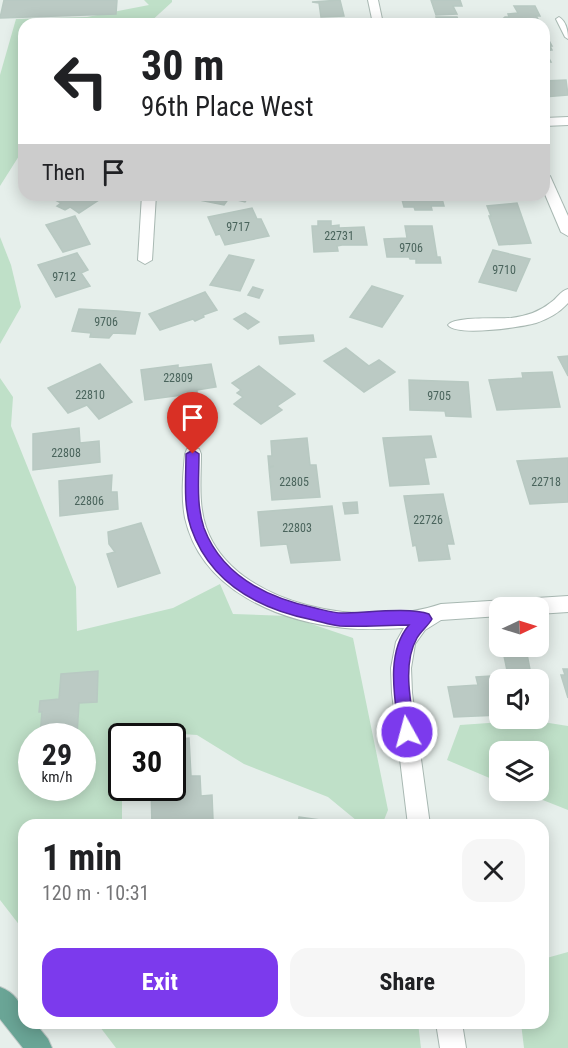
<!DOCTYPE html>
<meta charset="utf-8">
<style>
:root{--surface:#fff;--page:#f6f6f6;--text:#202124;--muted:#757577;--accent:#7c3aed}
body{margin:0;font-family:"Roboto Condensed",sans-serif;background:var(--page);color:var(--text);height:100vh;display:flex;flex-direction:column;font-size:22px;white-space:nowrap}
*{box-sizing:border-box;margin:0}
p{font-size:20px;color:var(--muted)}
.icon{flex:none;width:33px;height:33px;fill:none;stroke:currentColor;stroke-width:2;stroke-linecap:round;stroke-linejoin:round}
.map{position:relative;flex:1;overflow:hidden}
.details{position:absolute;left:18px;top:819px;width:531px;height:210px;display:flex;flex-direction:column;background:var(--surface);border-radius:18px;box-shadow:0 3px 15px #0003}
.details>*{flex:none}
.guide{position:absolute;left:18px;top:18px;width:532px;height:183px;border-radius:18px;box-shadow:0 3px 15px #0003;background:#fff;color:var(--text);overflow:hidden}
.needle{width:39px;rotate:86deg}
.buttons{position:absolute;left:489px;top:597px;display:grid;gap:12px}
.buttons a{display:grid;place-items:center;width:60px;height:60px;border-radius:12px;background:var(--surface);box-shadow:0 3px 15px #0003;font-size:30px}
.speed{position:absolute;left:18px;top:723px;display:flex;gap:12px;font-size:30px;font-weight:700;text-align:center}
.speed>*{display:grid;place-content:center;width:78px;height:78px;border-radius:50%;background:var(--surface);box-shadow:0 3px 15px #0003;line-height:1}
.speed small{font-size:15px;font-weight:400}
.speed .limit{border:3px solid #111;border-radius:9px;background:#fff;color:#111}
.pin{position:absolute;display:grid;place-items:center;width:51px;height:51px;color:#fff;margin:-62px -26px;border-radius:50% 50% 50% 0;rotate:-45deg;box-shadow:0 0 6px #0007}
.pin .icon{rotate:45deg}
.me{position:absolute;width:66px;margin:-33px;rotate:353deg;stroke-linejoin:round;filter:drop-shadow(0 0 4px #0008)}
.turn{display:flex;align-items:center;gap:21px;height:126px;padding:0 24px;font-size:27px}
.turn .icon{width:78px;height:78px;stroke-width:2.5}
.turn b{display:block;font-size:42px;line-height:51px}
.then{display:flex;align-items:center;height:57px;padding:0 24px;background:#0003;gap:12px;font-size:22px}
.round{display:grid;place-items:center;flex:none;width:63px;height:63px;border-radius:18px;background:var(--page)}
.head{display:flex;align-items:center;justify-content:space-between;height:102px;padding:0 24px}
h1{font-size:36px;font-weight:700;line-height:45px}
.action{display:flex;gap:12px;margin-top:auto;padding:12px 24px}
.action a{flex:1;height:69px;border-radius:18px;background:var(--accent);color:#fff;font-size:24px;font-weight:700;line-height:69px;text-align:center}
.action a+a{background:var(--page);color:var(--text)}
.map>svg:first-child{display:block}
.green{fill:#bfe0c8;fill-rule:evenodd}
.building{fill:#bbcac4;stroke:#b8c9c2;stroke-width:1.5}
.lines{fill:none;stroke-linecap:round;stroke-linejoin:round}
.lane-casing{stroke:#a8b8b2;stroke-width:2}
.street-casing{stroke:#a8b8b2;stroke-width:2}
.primary-casing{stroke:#c2cac8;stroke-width:2}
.lane{fill:#fff;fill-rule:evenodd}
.street{fill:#fff;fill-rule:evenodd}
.primary{fill:#6aa596;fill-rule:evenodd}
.route{fill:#7c3aed;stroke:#51269a;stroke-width:1.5}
.labels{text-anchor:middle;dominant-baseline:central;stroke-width:4.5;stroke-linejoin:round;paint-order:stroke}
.number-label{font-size:12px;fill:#4a645c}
</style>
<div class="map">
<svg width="568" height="1048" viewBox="0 0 568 1048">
<rect width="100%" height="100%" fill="#e6efeb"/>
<g class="green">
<path d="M144,0H172V2L148,24H24V148L0,186V75L16,19L87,17L149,5Z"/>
<path d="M0,237L11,265L21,307L0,344Z"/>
<path d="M0,378L13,397L11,426L76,587L77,631L173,608L220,584L233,614L288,616L353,638L388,810L382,825H362L328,797L244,764L197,735L153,732L150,736H122V825H24V931L0,900ZM32,736H82V788H32Z"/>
<path d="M530,720L568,726V810L520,791L538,790V752H500L499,782L447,760L460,725Z"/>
<path d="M568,952V1048H524L521,1023H543V959Z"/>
<path d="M97,1023H418L421,1048H116Z"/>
</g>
<g class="building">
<path d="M4,0H117L116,14L0,18Z"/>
<path d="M340,0L344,16L321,17L319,3L312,2Z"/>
<path d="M431,0H460L462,6H453L457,14L436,15Z"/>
<path d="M514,6H535L540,16H536L541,24H497L505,17H509L508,14L518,13Z"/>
<path d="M436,17H457L460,24H438Z"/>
<path d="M544,37H547L552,46H550L552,50L545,51L551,62H544Z"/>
<path d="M566,80L568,95L544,97V81Z"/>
<path d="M46,195H102L105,196L79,213L70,207L65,210L57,206L61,203Z"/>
<path d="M196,195H250L245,202L229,198L224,205L194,199Z"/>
<path d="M441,195L444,206H431L432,210H415L414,207H404L401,196Z"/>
<path d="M517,203L531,243L499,245L489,216H491L487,206Z"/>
<path d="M252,208L257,219H261L269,236L225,245L220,234L216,235L208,217Z"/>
<path d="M75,216L90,244L63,252L46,225Z"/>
<path d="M318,221H331V226L339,225V228L364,227L367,245H342L337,246L338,251L314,252L312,226H318Z"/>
<path d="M405,226H432L437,257H440L441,263H416V259H410L409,257H387L384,239L407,238Z"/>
<path d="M493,250L530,259L516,291L479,282Z"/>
<path d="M77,253L88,270L81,273L90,286L56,297L38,265Z"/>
<path d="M229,255L254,260L240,291L210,285Z"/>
<path d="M372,286L403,296L382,327L350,317Z"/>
<path d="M253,287L263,290L259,298L248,295Z"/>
<path d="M205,292L217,310L203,315L204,317L195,321L193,319L160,330L149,314Z"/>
<path d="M79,309L118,311L140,313L135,334L113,333L109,338L90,337L91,333L72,331Z"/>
<path d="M245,313L259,322L248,329L234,319Z"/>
<path d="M313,335L314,341L280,344L279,337Z"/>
<path d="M346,348L369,366L379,360L395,372L364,392L324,361Z"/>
<path d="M568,356V376L558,357Z"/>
<path d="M100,364L132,402L99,419L87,405L68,413L48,388Z"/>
<path d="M211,364L216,387L197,390V393L145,400L141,370L178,365V368Z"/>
<path d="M259,366L295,394L277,406L282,410L261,424L234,404L243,397L237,393L241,390L232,383Z"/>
<path d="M552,372L560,407L497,410L489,380L523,378L522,373Z"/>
<path d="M409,380L468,382L471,417L446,416L445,411L410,410Z"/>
<path d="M79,428L80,443L99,441L100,462L33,470V434Z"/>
<path d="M431,436L436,457L424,458L429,484L390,486L383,438Z"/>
<path d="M307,438L310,465H316L320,497L272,500L269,468L274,466L269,467L268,456H272L271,441Z"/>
<path d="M568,458V502L530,504L517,461Z"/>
<path d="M112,475L111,492H117L118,509L60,516L59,481Z"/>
<path d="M443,494L454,544H447L450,559L419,561L416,545L413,546L404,496Z"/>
<path d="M357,502L358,513L345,514L343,503Z"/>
<path d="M332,506L340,560L291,563L287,544L261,546L258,512Z"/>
<path d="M141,523L160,573L118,587L107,554L115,552L109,544L108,532Z"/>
<path d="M527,654L532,680H500V715L454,717L448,687L478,685L476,677L508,675L504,656Z"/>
<path d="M563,669H568V698L561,675H565Z"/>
<path d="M98,671L97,702L79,703L77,735L40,736L42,712H39L40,701L59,699L61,674Z"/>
<path d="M189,738L191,776H200L201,796L212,795L213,820L152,825L151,788H172V740Z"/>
<path d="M299,817L327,821V825H298Z"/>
</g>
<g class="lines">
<g class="lane-casing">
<path id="lane" d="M559,17C566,21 568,31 568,39L565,37L556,19Z"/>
</g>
<g class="street-casing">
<g id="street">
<path d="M368,0H378L382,19L381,21L377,22L372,19Z"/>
<path d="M568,117V125L544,126V118Z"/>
<path d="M544,172L550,176L568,216V236L561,232L544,192Z"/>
<path d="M142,195H156L152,260L145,264L138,260Z"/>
<path d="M568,289V303C559,313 548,319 536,323C521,327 457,337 448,325C455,316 499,319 511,318C526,316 539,312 550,303C557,299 560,291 568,289Z"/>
<path d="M193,448L199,449L201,454C201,478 198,504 206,527C234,608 370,629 441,604L568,596V612L538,614V608H500V616L441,620L425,630L415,644L411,668L412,693L430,825H408L392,693L391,668L396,642L404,628C385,629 365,630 345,628C279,622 201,590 185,518C181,497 183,475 185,454L187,449Z"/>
<path d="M436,1023H462L466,1048H440Z"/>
</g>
</g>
<g class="primary-casing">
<path id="primary" d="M0,987C16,993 24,1006 24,1023H35L48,1039L52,1048H23L0,1019Z"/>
</g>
<use href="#lane" class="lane"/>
<use href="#street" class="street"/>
<use href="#primary" class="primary"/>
</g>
<path class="route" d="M193,450L199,454C199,478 196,505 204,528C222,576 268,598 315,608C324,610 333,613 342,613C364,613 410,607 429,614L432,619C428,626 421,631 417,638C402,664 411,703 415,732L412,738L407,740L401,738L399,732C395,699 385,653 409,625C386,625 363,627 340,626C331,625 322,622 313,620C259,609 210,583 191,528C183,505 186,478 186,454Z"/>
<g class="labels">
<g class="number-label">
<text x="238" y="227">9717</text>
<text x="339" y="236">22731</text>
<text x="411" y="248">9706</text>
<text x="504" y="270">9710</text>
<text x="64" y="277">9712</text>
<text x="106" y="322">9706</text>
<text x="178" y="378">22809</text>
<text x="90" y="395">22810</text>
<text x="439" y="396">9705</text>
<text x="66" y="453">22808</text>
<text x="294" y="482">22805</text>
<text x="546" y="482">22718</text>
<text x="89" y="501">22806</text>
<text x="428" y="520">22726</text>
<text x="297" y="528">22803</text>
</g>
</g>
</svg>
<div class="buttons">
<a><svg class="needle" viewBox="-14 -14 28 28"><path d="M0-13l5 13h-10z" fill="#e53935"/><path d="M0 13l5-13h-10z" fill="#757577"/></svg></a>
<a><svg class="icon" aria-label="sound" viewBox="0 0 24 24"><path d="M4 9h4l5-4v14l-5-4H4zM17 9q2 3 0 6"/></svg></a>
<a><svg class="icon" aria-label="layers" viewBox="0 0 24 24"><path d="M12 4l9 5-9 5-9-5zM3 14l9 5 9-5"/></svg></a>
</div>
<div class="speed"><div>29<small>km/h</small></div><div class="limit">30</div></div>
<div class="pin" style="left:193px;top:454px;background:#d93025"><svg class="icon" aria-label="arrive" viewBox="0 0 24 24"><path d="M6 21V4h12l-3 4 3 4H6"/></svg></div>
<svg class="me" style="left:407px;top:732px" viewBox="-20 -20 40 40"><circle r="17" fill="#7c3aed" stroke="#fff" stroke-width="3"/><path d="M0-11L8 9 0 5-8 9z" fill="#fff"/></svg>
<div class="guide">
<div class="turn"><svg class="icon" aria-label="left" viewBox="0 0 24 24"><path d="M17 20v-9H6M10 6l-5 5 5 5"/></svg><div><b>30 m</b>96th Place West</div></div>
<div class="then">Then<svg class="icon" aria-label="arrive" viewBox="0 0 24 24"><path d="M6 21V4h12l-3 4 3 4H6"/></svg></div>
</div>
<section class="details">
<div class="head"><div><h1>1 min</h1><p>120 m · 10:31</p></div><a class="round"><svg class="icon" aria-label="close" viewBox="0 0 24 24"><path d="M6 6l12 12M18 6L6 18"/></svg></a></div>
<div class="action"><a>Exit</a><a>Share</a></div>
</section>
</div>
